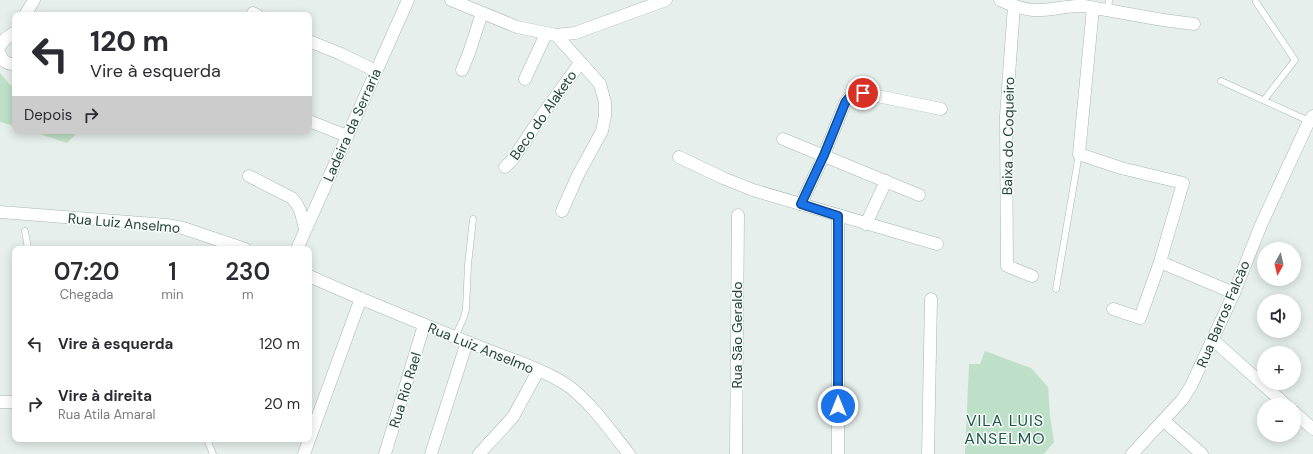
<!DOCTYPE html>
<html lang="pt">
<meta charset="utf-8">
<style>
:root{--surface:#fff;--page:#f2f2f3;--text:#2b2b33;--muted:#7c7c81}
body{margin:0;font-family:"DM Sans",sans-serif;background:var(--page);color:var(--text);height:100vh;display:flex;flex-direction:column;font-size:15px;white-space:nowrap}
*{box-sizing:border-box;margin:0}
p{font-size:13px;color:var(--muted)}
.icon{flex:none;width:22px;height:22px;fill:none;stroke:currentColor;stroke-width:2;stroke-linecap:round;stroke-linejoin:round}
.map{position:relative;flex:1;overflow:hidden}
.panel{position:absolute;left:12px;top:246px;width:300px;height:196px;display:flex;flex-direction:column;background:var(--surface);border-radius:8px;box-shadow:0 2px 10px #0003}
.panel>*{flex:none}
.guide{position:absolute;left:12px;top:12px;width:300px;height:122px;border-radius:8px;box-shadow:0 2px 10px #0003;background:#fff;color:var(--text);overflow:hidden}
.needle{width:26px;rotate:188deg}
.buttons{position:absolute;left:1257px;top:242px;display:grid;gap:8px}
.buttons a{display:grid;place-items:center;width:44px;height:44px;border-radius:50%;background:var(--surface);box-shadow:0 2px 10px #0003;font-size:20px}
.pin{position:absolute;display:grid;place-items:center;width:34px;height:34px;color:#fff;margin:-17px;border:2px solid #fff;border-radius:50%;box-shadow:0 1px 4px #0007}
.me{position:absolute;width:44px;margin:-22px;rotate:0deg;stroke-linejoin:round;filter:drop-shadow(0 0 3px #0008)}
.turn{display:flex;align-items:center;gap:14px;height:84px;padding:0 12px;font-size:18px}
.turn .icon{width:52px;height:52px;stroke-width:2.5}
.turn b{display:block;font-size:28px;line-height:34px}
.then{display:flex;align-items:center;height:38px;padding:0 12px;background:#0003;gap:8px;font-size:15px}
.eta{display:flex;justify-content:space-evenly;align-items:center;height:68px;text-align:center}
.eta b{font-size:24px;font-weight:600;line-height:28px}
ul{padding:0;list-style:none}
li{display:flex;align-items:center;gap:12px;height:60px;padding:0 12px}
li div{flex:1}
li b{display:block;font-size:15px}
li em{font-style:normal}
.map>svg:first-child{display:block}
.green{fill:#bfe0c8}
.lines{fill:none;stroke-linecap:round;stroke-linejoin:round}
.service-casing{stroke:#a8b8b2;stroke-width:7}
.minor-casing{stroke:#a8b8b2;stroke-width:13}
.tertiary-casing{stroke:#a8b8b2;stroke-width:13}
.service{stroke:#fff;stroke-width:6}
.minor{stroke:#fff;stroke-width:12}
.tertiary{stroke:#fff;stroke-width:12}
.route-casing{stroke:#114b97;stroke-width:10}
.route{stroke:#1a73e8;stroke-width:7}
.labels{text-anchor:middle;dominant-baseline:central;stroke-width:3;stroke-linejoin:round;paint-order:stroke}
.street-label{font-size:14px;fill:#24423a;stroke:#f7fbf9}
.quarter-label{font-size:16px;letter-spacing:1px;fill:#1f5548;stroke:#f7fbf9}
</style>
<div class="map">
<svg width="1313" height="454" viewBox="0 0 1313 454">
<rect width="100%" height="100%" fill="#e6efeb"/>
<g class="green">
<path d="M0,73L10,85L15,87V126L0,122Z"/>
<path d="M31,131H79L67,143Z"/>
<path d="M985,351L1031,368L1048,387L1050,416L1054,442L1044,454H965L969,364H980Z"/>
</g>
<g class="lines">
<g class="service-casing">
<g id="service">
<path d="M1256,2L1295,60L1264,100"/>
<path d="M1108,11L1109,0"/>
<path d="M1221,81L1309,121"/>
<path d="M25,231L28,249"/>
<path d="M1056,289L1079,154"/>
<path d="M455,337L464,317L466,309L468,265L473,219"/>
<path d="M207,439L213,454"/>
</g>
</g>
<g class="minor-casing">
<g id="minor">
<path d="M451,0L517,27L556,35L575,33L666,0"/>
<path d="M1000,0C1011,5 1021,9 1033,10C1051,11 1067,5 1084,6L1163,20L1194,24"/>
<path d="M1014,6L1006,116L1007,266L1032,276"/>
<path d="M1093,8L1079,154L1121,168L1183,183L1160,262L1140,318L1113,309"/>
<path d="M253,13L257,15"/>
<path d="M25,15L34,0"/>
<path d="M556,35L600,84L605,102V116L602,131L578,175L562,211"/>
<path d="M309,41L341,54L376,71"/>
<path d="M0,46L5,39L15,32"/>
<path d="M0,54C2,61 8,65 15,64"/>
<path d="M462,70L469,53L482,13"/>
<path d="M525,79L546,34"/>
<path d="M309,121L347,136"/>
<path d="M783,139L919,195"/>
<path d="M679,157L723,178L753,190L937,244"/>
<path d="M505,167L513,159L540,118L580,63"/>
<path d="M249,176L292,198C301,207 302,218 305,229"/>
<path d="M801,204L824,155L845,103C850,95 854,94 863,93L941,109"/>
<path d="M866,224L886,181"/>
<path d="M297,249L408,0"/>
<path d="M1160,262L1234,293"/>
<path d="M1213,340L1286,405"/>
<path d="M0,402H15"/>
<path d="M1294,412L1313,429"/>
<path d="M1164,421L1202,454"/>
<path d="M304,454L361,298"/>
<path d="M385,454L424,325"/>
<path d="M431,454L467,342"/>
<path d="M479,454L513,417L538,371"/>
<path d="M736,454L738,215"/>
<path d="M838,454V215"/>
<path d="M928,454L931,299"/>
</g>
</g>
<g class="tertiary-casing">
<g id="tertiary">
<path d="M0,212L167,225L183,228L245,249"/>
<path d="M309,276C365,301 422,324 480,347C507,358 549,371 571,388C594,406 611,432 629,454"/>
<path d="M1132,454L1182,400L1191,386L1234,293L1261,225L1309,121L1313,116"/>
</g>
</g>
<use href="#service" class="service"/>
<use href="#minor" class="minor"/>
<use href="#tertiary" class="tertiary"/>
</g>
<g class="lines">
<g class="route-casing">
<path id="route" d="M838,406V216L801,204L824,155L845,103C850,95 854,94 863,93"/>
</g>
<use href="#route" class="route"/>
</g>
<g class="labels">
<g class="street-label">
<text transform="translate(543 115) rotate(-55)">Beco do Alaketo</text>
<text transform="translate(352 125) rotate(-66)">Ladeira da Serraria</text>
<text transform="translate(1008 136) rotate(-89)">Baixa do Coqueiro</text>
<text transform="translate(124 223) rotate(5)">Rua Luiz Anselmo</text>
<text transform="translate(1223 314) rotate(-67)">Rua Barros Falcão</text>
<text transform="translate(737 335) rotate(-90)">Rua Sāo Geraldo</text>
<text transform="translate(481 348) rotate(22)">Rua Luiz Anselmo</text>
<text transform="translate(405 390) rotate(-73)">Rua Rio Rael</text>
</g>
<g class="quarter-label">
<text x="1005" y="420">VILA LUIS<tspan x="1005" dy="18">ANSELMO</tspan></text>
</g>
</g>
</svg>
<div class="buttons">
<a><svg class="needle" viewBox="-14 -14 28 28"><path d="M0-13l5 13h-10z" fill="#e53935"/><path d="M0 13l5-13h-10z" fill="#7c7c81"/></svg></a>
<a><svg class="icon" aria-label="sound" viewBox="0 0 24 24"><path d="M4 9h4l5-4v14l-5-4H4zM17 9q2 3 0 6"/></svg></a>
<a>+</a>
<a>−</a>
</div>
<div class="pin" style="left:863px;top:93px;background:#d93025"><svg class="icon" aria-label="arrive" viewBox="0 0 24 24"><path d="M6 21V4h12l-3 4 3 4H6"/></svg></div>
<svg class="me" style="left:838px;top:406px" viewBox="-20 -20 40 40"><circle r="17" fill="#1a73e8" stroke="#fff" stroke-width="3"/><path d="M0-11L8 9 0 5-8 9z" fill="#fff"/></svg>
<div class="guide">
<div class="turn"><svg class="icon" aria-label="left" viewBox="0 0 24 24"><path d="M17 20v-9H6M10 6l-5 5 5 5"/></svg><div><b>120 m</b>Vire à esquerda</div></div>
<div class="then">Depois<svg class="icon" aria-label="right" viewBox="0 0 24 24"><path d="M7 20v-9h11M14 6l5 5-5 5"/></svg></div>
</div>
<section class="panel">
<div class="eta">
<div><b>07:20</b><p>Chegada</p></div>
<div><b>1</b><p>min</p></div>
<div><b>230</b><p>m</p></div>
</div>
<ul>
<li><svg class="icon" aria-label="left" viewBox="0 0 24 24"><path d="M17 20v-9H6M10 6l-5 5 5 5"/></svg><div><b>Vire à esquerda</b></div><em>120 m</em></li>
<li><svg class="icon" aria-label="right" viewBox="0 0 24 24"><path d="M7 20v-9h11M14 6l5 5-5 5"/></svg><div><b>Vire à direita</b><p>Rua Atila Amaral</p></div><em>20 m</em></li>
</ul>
</section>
</div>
